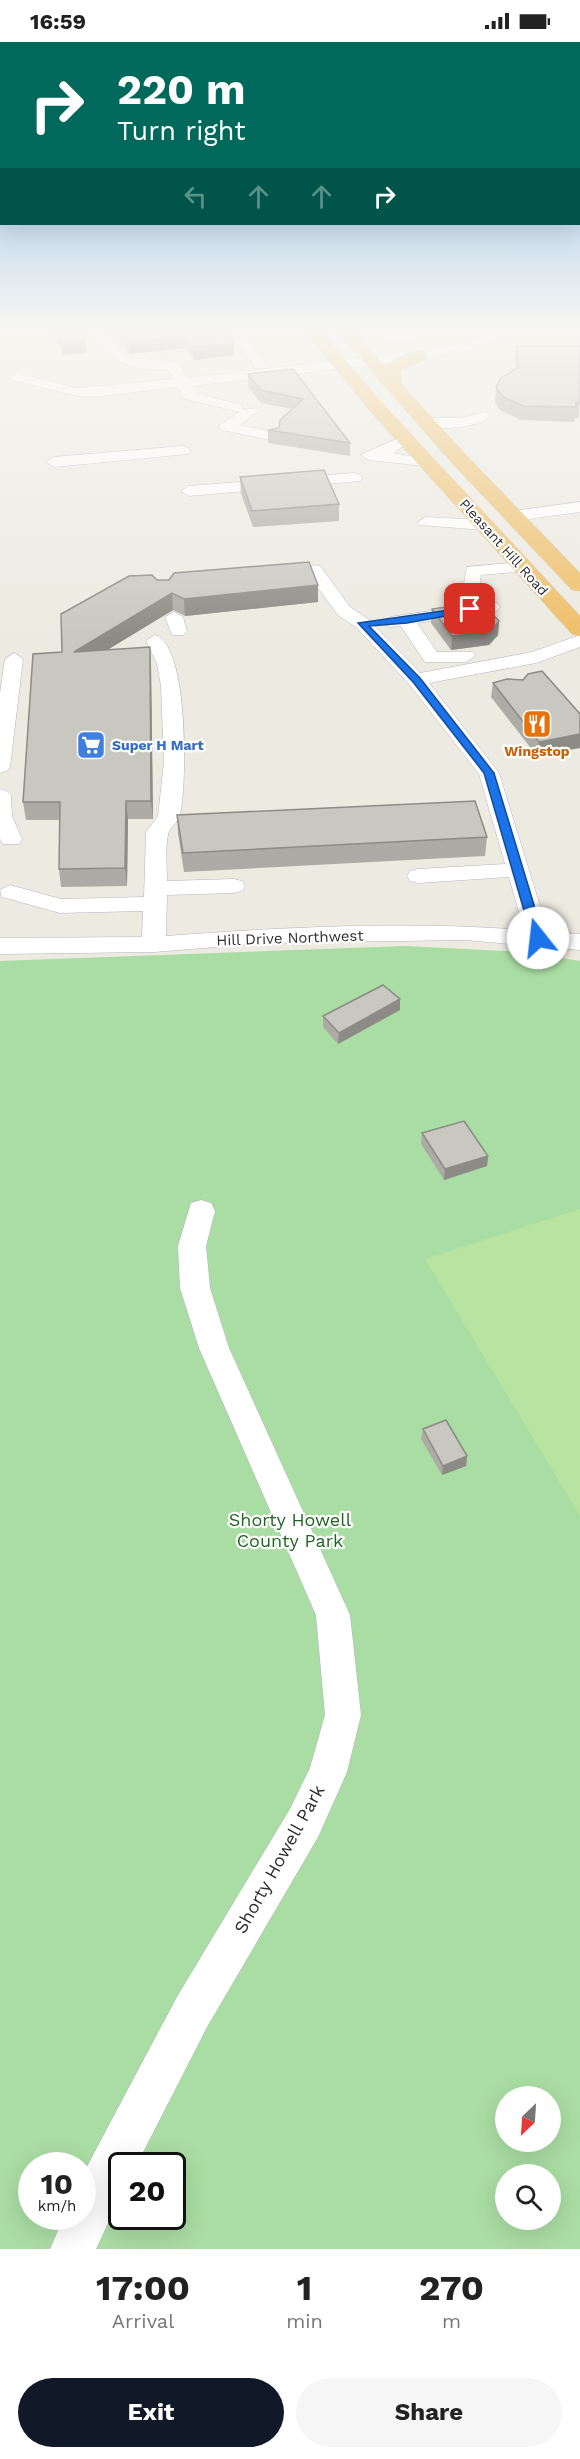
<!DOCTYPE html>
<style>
:root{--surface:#fff;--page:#f6f6f6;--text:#222;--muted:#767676;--accent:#111827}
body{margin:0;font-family:"Work Sans",sans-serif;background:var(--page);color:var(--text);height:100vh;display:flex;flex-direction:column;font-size:22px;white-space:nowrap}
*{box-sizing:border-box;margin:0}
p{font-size:20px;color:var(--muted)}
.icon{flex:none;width:33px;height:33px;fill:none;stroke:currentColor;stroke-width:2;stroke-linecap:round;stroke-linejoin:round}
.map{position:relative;height:2207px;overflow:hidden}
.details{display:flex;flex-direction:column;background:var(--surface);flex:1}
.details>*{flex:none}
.banner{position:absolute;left:0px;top:0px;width:580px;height:183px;box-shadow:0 6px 24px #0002;background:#00695c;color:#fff;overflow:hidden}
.needle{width:39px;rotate:205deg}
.fabs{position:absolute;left:495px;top:2044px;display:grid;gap:12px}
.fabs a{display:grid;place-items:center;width:66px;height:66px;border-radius:50%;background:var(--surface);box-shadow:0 6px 24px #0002;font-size:30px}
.speed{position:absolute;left:18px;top:2110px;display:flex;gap:12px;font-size:30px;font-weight:700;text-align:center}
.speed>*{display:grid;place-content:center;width:78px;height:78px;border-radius:50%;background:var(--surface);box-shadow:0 6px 24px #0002;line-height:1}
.speed small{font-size:15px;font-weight:400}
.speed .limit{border:3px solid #111;border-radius:9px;background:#fff;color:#111}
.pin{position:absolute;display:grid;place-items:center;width:51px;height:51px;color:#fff;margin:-26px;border-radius:12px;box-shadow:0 3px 9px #0006}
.me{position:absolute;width:66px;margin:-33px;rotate:344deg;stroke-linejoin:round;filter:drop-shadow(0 0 4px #0008)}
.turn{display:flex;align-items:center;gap:21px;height:126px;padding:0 18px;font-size:27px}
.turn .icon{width:78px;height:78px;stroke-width:2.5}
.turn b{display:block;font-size:42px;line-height:51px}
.lanes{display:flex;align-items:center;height:57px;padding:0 18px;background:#0003;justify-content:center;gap:30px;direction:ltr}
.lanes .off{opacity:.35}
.eta{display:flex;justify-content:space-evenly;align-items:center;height:102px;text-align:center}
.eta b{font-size:36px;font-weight:700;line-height:42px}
.action{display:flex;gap:12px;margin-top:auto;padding:12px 18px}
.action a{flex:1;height:69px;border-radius:36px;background:var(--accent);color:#fff;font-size:24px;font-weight:700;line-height:69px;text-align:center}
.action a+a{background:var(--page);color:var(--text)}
.status{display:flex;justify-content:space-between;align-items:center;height:42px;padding:0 30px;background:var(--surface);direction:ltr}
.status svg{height:16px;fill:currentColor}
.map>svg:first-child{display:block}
.green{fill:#aadda3;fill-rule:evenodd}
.pitch{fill:#b8e3a0}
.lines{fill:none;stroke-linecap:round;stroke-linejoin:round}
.minor-casing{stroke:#b4b4bf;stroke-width:1}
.highway-casing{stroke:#c8c8c8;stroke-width:1}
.minor{fill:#fff;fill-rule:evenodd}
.highway{fill:#efbf69;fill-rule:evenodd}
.wall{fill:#acaba5}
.shaded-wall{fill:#8c8b86}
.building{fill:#c8c7c0;stroke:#8c8b86;stroke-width:1.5}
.route{fill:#1a73e8;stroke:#114b97;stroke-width:1.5}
.labels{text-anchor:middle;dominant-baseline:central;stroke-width:4.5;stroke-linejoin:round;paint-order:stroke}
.far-street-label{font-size:14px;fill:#2d2d2d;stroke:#fff}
.far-shop-label{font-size:14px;font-weight:bold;fill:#366cbe;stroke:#fff;text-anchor:start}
.far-food-label{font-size:14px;font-weight:bold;fill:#c56008;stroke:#fff}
.street-label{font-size:15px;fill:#2d2d2d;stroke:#fff}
.near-park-label{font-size:18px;fill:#226423;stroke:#fff}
.near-street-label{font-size:18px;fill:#2d2d2d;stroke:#fff}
</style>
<div class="status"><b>16:59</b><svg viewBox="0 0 49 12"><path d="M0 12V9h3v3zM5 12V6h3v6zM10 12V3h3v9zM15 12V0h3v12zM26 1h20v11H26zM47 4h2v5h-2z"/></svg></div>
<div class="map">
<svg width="580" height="2207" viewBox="0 0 580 2207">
<rect width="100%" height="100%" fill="#edeae1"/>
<path class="green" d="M405,904L525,910L580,919V2207H0V919ZM506,2055H550V2100H506ZM32,2124H82V2175H32ZM122,2124H172V2175H122ZM506,2133H550V2178H506Z"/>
<path class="pitch" d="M580,1167V1474L425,1217Z"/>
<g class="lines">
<g class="minor-casing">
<g id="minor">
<path d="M89,287H102C132,330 138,311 179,321L187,336L420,309L464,301L510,287H530L471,308L420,317L192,344L196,351L242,363L243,368L256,366L258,369L239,383L277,391L279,394L277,397L272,398L221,388L219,385L221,382L240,370L185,357L178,345L101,354H77L12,338L10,335L17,331L77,346L174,337L169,328C127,327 112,323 89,287Z"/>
<path d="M228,287H241L267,323L265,326H255Z"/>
<path d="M367,287H382L390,293L428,287H450L419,297L387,301Z"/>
<path d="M536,287H557L568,292L561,296Z"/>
<path d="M483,370L488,371L490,374C480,386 428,391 418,380L425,376H462Z"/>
<path d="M405,393L412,397L394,411L433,419L436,422L433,425L369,418L361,413Z"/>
<path d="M183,404L188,406L191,409L188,412L54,425L46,420L54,415Z"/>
<path d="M354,431L360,433L362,436L360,439L189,454L181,449L189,444Z"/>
<path d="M580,460V470L513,479L505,474L513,469Z"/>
<path d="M426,475L484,478L492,483L484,488L420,483L418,480Z"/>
<path d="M522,520L528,521L531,525L528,529L481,533L478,551L472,552L463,547L467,525Z"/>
<path d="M314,523L320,524L350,565L368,577L420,631L532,610L580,593V605L536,621L429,641L499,731L548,890L580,892V908L465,898L266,901L154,910L0,912V896L142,895L143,869L60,871L2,855L0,848L10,843L61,857L144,855L146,790L158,774L164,720L161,644L157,622L146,599L155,593C189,602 187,744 180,773C178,781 169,785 168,793C165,807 167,824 167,839L234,837L242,839L245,844L242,849L234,851L167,853L166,894C285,885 405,879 524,888L509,835L418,841L410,839L407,834L410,829L418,827L505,822L479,732L409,642L356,585L338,573L305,528Z"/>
<path d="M491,560L497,561L500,565L497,569L417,581L437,610H473L475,614L466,620H425L401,584L390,585L381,580L390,575Z"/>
<path d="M174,570L183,575L187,589L184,593H172L165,575Z"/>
<path d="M14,611L23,617L10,725L7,729L0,731V651L5,617Z"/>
<path d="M0,747L7,749L11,753L12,774L22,797L19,802H3L0,797Z"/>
<path d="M201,1158L211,1161L215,1169L206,1204L210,1246L229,1306L350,1573L361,1673L347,1730L318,1795L207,1985L136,2124H122V2151L96,2207H50L64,2175H82V2134L177,1955L290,1767L310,1726L325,1673L316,1573L199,1306L180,1246L178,1204L191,1161Z"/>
</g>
</g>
<g class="highway-casing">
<g id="highway">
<path d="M303,287H319L382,361L580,574V594L572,592L370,369Z"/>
<path d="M335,287H352L385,324C396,316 412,306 426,309L428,313L426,317L401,329V342L465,412L580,531V549L572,548L451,420Z"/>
</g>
</g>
<use href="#minor" class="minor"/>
<use href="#highway" class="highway"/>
</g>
<g class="wall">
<path d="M0,287H90V293H83L85,299L86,311L63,313L52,289H0Z"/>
<path d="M104,287H224L234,313L194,318L186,306L129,312L116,292H109Z"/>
<path d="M517,304H580L579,376H575L574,380L521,378L500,368L495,360L496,345L516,326L515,318Z"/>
<path d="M293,327L350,401V414L268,401V388L279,386L292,367L261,361L248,345V332Z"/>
<path d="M240,435L339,462V479L253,485L241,452Z"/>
<path d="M157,538L318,543V560L185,574L173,568L107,608L151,622L153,777H128L127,844L61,845L59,827L60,778H26L23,760L62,610Z"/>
<path d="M432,567L499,579L498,593L489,603L451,608L431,581Z"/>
<path d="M493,641L580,672L537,714L491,655Z"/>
<path d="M177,773L487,795L485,814L184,830L178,791Z"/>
<path d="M400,968L338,1002L323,985V974Z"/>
<path d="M422,1091L488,1114L487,1124L444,1138L421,1102Z"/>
<path d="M423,1387L467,1414L466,1424L442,1433L421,1397Z"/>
</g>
<g class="shaded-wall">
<path d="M186,294V306L129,312V299Z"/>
<path d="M85,299L86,311L63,313L62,301Z"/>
<path d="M234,301V313L194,318L193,305Z"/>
<path d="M318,543V560L185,574L184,557Z"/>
<path d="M172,551L173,568L76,627L74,610Z"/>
<path d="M499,579L498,593L489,603L451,608L452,594Z"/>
<path d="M150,605L151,622L153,777L151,759Z"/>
<path d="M580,692V706L537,714L539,700Z"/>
<path d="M126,759L128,777L127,844L125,826Z"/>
<path d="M400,957V968L338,1002L339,991Z"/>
<path d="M488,1114L487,1124L444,1138L445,1127Z"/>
<path d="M467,1414L466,1424L442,1433L443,1424Z"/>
</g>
<g class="building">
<path d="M56,287H80L85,299L62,301Z"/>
<path d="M120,287H224L234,301L193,305L186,294L129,299Z"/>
<path d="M517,304H580V361H576V365L523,364L502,354L496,345L500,337L518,325Z"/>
<path d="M293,327L350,401L268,388L279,386L280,378L303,357L260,348L248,332Z"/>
<path d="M324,428L339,462L252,469L240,435Z"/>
<path d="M309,520L318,543L184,557L172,551L74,610L150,605L151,759H126L125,826L59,827L60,760H23L33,612L62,610L61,572L129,534L152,533L157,538H169L174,531Z"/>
<path d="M481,560L499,579L491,589L452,594L432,567Z"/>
<path d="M542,629L580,672V692L539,700L493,641L507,637L523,638L528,632Z"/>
<path d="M475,759L487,795L183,811L177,773Z"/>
<path d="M383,943L400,957L339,991L323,974Z"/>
<path d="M464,1079L488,1114L445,1127L422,1091Z"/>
<path d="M446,1378L467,1414L443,1424L423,1387Z"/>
</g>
<linearGradient id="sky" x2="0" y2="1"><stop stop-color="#7eb4e6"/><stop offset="0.48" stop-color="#f7f6f2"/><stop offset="1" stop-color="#f7f6f2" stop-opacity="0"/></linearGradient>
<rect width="580" height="596" fill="url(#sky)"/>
<path class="route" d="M470,565L473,566V569L407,581L369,584L420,636L494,731L544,896L538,900L532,896L484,731L413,640L358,581Z"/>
<defs>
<g id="restaurant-square" transform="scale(1.5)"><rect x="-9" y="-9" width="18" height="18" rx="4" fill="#e8710a" stroke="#fff"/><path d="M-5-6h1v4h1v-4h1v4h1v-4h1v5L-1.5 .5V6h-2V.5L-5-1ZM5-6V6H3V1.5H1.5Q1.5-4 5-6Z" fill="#fff"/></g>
<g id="supermarket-square" transform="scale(1.5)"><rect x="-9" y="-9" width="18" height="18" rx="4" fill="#3f7fe0" stroke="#fff"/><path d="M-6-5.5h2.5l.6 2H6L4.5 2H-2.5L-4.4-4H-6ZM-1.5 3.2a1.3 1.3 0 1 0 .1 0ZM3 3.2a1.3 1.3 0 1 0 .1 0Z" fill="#fff"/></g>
</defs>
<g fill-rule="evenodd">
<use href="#restaurant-square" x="537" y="682"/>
<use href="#supermarket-square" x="91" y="703"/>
</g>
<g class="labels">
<g class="far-street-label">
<text transform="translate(504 505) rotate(48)">Pleasant Hill Road</text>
</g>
<g class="far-shop-label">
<text x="112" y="703">Super H Mart</text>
</g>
<g class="far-food-label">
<text x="537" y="709">Wingstop</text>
</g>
<g class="street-label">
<text transform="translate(290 896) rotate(-2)">Hill Drive Northwest</text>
</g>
<g class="near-park-label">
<text x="290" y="1477">Shorty Howell<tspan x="290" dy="21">County Park</tspan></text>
</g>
<g class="near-street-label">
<text transform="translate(279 1817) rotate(-61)">Shorty Howell Park</text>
</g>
</g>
</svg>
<div class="fabs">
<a><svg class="needle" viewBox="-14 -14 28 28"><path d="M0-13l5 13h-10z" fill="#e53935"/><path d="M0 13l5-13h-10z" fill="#767676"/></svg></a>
<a><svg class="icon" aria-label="search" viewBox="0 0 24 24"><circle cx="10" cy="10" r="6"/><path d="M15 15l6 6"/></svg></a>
</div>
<div class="speed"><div>10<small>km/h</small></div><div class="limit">20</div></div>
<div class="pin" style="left:470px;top:567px;background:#d93025"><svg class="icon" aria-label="arrive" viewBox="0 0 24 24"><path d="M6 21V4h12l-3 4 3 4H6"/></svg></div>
<svg class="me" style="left:538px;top:896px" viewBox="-20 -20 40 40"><circle r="19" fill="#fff"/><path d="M0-13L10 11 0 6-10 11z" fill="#1a73e8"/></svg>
<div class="banner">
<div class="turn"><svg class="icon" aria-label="right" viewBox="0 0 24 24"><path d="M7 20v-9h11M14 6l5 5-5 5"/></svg><div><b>220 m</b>Turn right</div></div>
<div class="lanes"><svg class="icon off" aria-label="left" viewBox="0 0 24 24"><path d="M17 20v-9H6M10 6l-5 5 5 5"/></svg><svg class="icon off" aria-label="ahead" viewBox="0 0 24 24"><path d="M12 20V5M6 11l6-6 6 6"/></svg><svg class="icon off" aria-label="ahead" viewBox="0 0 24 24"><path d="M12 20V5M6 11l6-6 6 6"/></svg><svg class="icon" aria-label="right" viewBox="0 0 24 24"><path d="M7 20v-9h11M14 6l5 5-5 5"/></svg></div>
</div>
</div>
<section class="details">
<div class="eta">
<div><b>17:00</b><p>Arrival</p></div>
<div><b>1</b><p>min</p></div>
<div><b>270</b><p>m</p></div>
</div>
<div class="action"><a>Exit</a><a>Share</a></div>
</section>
